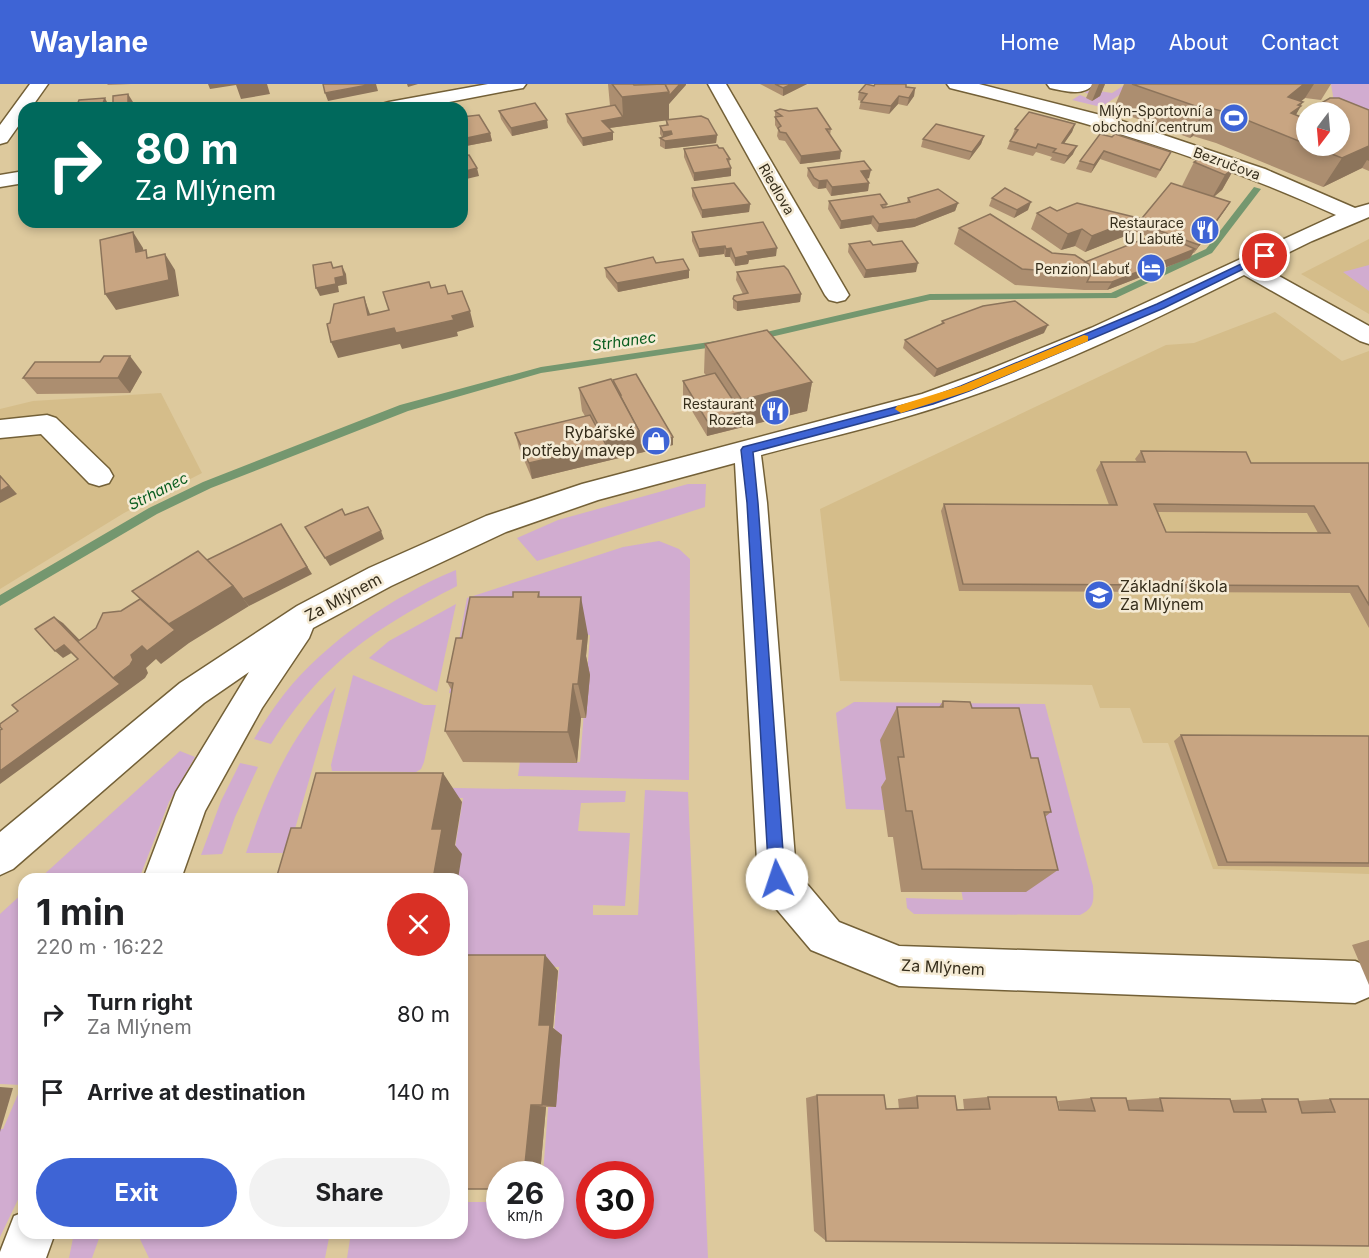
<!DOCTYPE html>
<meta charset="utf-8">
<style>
:root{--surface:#fff;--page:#f2f2f2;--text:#202124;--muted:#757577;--accent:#3e64d5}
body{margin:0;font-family:Inter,sans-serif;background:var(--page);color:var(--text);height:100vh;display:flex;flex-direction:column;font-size:22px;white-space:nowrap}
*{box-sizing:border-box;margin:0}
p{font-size:20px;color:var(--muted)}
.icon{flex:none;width:33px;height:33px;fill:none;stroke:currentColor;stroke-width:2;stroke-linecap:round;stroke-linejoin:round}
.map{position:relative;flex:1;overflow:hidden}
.drawer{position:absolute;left:18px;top:789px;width:450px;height:366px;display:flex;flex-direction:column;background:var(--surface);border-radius:18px;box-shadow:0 3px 9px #0003}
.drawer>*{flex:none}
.guide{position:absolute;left:18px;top:18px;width:450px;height:126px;border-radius:18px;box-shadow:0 3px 9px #0003;background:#00695c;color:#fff;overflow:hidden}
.needle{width:39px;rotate:196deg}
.tools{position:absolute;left:1296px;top:18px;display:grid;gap:12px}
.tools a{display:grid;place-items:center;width:54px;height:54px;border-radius:50%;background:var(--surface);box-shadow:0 3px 9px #0003;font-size:30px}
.speed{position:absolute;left:486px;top:1077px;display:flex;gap:12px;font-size:30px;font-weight:700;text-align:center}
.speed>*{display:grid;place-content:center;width:78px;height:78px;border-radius:50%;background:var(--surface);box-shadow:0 3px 9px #0003;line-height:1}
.speed small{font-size:15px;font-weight:400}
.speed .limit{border:9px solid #d22;background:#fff;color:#111}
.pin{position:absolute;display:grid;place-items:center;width:51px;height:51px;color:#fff;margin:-26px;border:3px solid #fff;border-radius:50%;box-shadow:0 2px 6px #0007}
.me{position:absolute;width:66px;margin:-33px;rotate:356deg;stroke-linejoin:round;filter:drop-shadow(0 0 4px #0008)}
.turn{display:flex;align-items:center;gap:21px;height:126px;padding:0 18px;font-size:27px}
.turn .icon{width:78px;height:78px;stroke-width:2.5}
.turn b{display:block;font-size:42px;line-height:51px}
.round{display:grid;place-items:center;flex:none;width:63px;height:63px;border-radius:32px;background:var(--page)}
.headline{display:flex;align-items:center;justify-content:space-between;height:102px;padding:0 18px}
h1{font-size:36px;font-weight:700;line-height:45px}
.cta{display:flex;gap:12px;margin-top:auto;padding:12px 18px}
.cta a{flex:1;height:69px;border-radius:36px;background:var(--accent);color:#fff;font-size:24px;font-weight:700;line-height:69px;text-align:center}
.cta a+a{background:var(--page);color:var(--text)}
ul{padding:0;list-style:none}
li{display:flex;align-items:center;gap:18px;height:78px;padding:0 18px}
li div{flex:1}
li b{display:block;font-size:22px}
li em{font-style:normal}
header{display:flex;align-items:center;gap:36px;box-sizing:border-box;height:84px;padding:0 30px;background:var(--accent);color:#fff}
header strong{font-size:28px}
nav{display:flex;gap:33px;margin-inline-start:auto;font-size:21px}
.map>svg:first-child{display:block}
.built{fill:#d5bd8a}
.green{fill:#d1acd0;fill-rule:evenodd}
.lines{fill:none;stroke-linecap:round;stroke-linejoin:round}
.stream{fill:#74976f;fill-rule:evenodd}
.minor-casing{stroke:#736037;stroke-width:3}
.minor{fill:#fff;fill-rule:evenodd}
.wall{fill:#ac8e70;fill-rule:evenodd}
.shaded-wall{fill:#8c745b}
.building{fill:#c8a582;stroke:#8c745b;stroke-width:1.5;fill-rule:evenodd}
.route{fill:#3e64d5;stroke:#28418a;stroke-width:1.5}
.slow{fill:#f59e0b}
.labels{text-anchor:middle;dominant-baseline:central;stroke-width:5;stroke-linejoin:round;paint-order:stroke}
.far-poi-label{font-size:14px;fill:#362e1c;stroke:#f5ebd5;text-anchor:end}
.far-street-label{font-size:14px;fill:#362e1c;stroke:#f5ebd5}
.far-water-label{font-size:15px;font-style:italic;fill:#0a5d1f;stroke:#f5ebd5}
.poi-label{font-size:16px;fill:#362e1c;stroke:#f5ebd5;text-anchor:end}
.street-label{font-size:16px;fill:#362e1c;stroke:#f5ebd5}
</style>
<header>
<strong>Waylane</strong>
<nav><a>Home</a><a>Map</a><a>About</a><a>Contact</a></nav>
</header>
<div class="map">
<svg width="1369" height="1174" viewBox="0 0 1369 1174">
<rect width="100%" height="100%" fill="#ddc99d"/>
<g class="built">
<path d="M1369,155V230L1301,190Z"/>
<path d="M1275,228L1342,277L1369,267V790L1213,785L1168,659H1143L1130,624H1100L1092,601L840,597L820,425L1166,261L1194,259Z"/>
<path d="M161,309L202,389L124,429L0,505V325L33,317Z"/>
</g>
<g class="green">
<path d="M1126,0H1136L1101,23L1072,16L1080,11L1087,14L1091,11L1084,8L1092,6L1112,9Z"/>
<path d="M1331,0H1369V25L1351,24L1317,27L1312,25L1348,17L1334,18Z"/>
<path d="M1369,181V207L1343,188Z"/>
<path d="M688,400H706L705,423L537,477L517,454L558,436Z"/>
<path d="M659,457L679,465L690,475L689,696L518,692L520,677L580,678L590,551L487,549L471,609H449L467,514L623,463Z"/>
<path d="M456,486L457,502C375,544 321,580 271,660L254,655C263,640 273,624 285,609C327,557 393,512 456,486Z"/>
<path d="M456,520L437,608L369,574L389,557Z"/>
<path d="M353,591L424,621H436L424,678L421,685L416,688L332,687L331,681Z"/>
<path d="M336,603L288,769H246C268,703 288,656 336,603Z"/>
<path d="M854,618L1045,620L1093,802C1094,818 1094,824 1080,831L914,830L907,824L906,814L963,816L961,805L889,700H882L886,726L846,725L836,629Z"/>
<path d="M180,667L195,673L169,718L139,795H39Z"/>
<path d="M240,679L258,683L235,733L222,770L201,771L221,717Z"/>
<path d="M404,703L626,707L625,718L581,719L578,747L630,749L625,822L593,821V831H638L645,706L688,708L708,1174H347L351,1149H462V1118H495L497,1095H499L500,1142H550V1090H543L559,883L462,882V795H450L463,714H402ZM590,1090H640V1142H590Z"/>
<path d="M24,808V1103L0,1153V1045H3L22,1001L0,1000V830Z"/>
<path d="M74,1149H101L92,1174H69Z"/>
<path d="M137,1149H330L325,1174H149Z"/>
</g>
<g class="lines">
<g class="stream">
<path d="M1254,103L1261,105L1212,169L1116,214L930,216L753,257L748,254L753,251L930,210L1111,209L1206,165Z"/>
<path d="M723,256L727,257V261L541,289L408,327L211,404L157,430L0,522V511L149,424L203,398L400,321L541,283Z"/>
</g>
<g class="minor-casing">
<g id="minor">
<path d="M30,0H48L31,24H24V34L7,58L0,60V41Z"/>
<path d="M488,0H526L523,4L517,5L418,24H380L382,20L389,18Z"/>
<path d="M708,0H726L849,211L845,216L837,218L829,216L825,211Z"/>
<path d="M947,0H979L1116,35L1265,85L1355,124L1369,120V133L1312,157L1261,182L1369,242V260L1360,257L1244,191C1146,240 1043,290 938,323C880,342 820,355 761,371L767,419L796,787L839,838L899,862L1355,877L1369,883V913L1355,919L899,902L811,866L763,809L758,795L735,379L598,416L506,448L391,502L313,544L309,554L262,624L205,727L181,795H143L176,708L249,588L204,619L13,785L0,791V748L180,599L297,522L369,484L486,432L582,400L922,310L988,286L1091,244L1336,131C1209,73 1085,37 950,4Z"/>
<path d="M1047,0H1094C1083,13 1064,7 1050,4Z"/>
<path d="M24,87V99L0,103V91Z"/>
<path d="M47,331L56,334L109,385L113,392L109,399L99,402L89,399L41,350L0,354V336Z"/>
<path d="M24,1128V1149H55L46,1174H0V1168L14,1132Z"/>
</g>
</g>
<use href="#minor" class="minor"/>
</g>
<g class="wall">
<path d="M107,0H131L108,1Z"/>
<path d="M608,0H686L669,20V36L717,51L716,59L665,65L660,62V54L662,53L660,50V42L666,41V36L609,44L613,56L583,62L567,38L566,30L610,22Z"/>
<path d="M760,0H807L783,12Z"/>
<path d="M1092,0H1105L1100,12L1092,17L1086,14Z"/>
<path d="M1124,0H1331L1321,16L1305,14L1301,17L1300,22L1296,31L1306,35V62H1340V28H1313L1316,22L1369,26V87L1362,84L1323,103L1216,59L1193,52L1190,54L1113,26Z"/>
<path d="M874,2L906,3L915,4L914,12L907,22L898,20L889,30L859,25L861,17L858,16L859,8Z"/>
<path d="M499,27L548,44L512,52L501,35Z"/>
<path d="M775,27L831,45L830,51L840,75L800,80L785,57L779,56L777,52L778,46L775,41Z"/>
<path d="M462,33L490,49L492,57L466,62L467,68L465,70H462Z"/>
<path d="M1075,40L1072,48L1064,59L1073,70L1064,80L1050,76L1052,73L1036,68L1033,72L1007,65L1015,45Z"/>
<path d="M1100,50L1167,76L1156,94L1100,75L1091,89L1076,85L1080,77Z"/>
<path d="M984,52L981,60L969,76L921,63L923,55Z"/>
<path d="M719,64L730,75L729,80L731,84V92L694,97L684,73V65Z"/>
<path d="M1194,78L1235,83L1222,106L1214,113L1230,118L1225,126L1194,169H1193L1190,174L1107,206H1084L1015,201L954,160L959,144L1085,178L1149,153L1134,147L1138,139L1191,105L1182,102Z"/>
<path d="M808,84L869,94L867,95L869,99L868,107L831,112L826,104L818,105L813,102L807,92Z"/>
<path d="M692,104L750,120L749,128L702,134L692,112Z"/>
<path d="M908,114L958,119L955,127L914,143L877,148L871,140L840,145L828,125L829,117L887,120L886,124L907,119Z"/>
<path d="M992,114L1028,126L1014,134L989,122Z"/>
<path d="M1057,127L1130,150L1085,168L1075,162L1061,166L1031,145L1037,129Z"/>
<path d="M692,148L776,172L749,176L748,180L735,182L730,173H725L724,170L699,173L692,157Z"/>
<path d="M849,160L873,161L916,188L864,194L848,168Z"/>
<path d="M656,179L689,194L618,208L606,193L605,184Z"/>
<path d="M737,188L801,210L800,218L737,227L733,224V215L743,210L736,196Z"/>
<path d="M942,237L1044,249L934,293L903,264L905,256L941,241Z"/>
<path d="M705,260L812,298L807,327L707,352L683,312V297L706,291L704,289Z"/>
<path d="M142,288L130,309L37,310L23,294Z"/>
<path d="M613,296L673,361L532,395L519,364L515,349L585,332L582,327L579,304L613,299Z"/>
<path d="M1141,367L1251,379H1369V544L1350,509L959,507L941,427L944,420L1109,421L1096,386L1101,378H1137L1135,375ZM1158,428L1307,429L1318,449L1166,448Z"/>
<path d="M539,508L540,513L588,551L586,572L590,591L586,634H581L577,679L463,678L445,647L452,607L447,598L462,554L513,513Z"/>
<path d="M943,617L972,624L1031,674L1051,728L1045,733L1058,786L1026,808H901L893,753H888L881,703L886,695L880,656L897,623H939Z"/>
<path d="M1181,651L1369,652V783L1218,782L1174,657Z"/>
<path d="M1369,856V901L1352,861Z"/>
<path d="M545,871L558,887L553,944L562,951L556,1023H546L540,1090H500Z"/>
<path d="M817,1011L886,1025H899L898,1015L917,1012L957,1026L964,1025L963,1015L988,1013L1060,1026L1058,1017L1091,1014L1126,1016L1160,1014L1230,1016L1262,1015L1298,1017L1330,1015H1369V1162L826,1157L814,1147L806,1014Z"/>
</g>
<g class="shaded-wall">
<path d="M208,0H267L270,10L241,15L236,1L210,5Z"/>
<path d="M373,0H376L378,7L328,17L325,9Z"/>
<path d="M407,0H418L408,3Z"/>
<path d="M680,0H686V1L669,20V36L602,45V37L623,33L622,13Z"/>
<path d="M792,0H807L783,12V4Z"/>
<path d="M1099,0H1105L1100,12L1092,17Z"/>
<path d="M1304,0H1314L1305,14L1272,41L1288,13Z"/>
<path d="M915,4L914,12L907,22L909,14Z"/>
<path d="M128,10L133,18V24H114L113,22Z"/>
<path d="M899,12L898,20L889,30L891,22Z"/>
<path d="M105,14L109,22V24H101Z"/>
<path d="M1303,18L1299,24L1301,22L1284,51L1291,29L1298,21Z"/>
<path d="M1207,23L1193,52L1190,54L1204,25Z"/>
<path d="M547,36L548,44L512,52L511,44Z"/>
<path d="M1075,40L1072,48L1059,67L1062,59Z"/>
<path d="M671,47V55L663,56V48Z"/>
<path d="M613,48V56L583,62L582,54Z"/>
<path d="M490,49L492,57L466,62L467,68L465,70L462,55Z"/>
<path d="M717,51L716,59L665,65V57Z"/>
<path d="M984,52L981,60L969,76L972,68Z"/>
<path d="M1077,62L1073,70L1064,80L1068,72Z"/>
<path d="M1369,62V77L1367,76L1362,84L1323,103L1342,74Z"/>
<path d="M841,67L840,75L800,80L801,72Z"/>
<path d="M1104,67L1100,75L1091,89L1094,81Z"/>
<path d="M1235,83L1222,106L1212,114L1225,91Z"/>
<path d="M477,84L479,92L462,96V88Z"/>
<path d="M731,84V92L694,97V89Z"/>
<path d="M871,86L869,94L860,96L861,87Z"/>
<path d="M827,96L826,104L818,105L819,97Z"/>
<path d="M869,99L868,107L831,112L832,103Z"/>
<path d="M1031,118L1028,126L1014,134L1017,126Z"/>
<path d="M1230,118L1225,126L1194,169L1199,161Z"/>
<path d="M958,119L955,127L914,143L877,148L879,140Z"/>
<path d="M750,120L749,128L702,134V126Z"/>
<path d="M873,132L871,140L840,145L841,137Z"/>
<path d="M1138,134L1130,150L1085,168L1092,152Z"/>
<path d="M1082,145L1075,162L1061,166L1068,150Z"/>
<path d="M133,148L143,164L146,184L136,168Z"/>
<path d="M725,162L724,170L699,173V165Z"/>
<path d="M731,164L730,173H725L726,165Z"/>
<path d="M777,164L776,172L749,176L748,180L735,182V174L747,168Z"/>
<path d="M1195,165L1190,174L1107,206L1112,198Z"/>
<path d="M165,170L175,186L179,212L116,226L105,210Z"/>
<path d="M918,179L916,188L864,194L866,186Z"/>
<path d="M342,182L346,190L347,200L338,202L339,208L320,212L316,204L335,194Z"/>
<path d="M689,186V194L618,208L617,199Z"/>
<path d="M801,210L800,218L737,227V218Z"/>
<path d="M364,213L370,230L375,247L368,231Z"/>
<path d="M470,227L474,243L457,248L458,252L402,265L400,260L338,274L331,258Z"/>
<path d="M1048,241L1044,249L934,293L937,285Z"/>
<path d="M130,272L142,288L130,309L118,294Z"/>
<path d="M812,298L807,327L707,352V337L741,328L742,316Z"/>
<path d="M639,347L673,353V361L532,395L529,379L606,361L605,354Z"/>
<path d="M0,391L17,410L0,419Z"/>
<path d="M281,440L312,490L249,522L243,515Z"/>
<path d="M381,447L384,455L330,482L325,474Z"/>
<path d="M233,502L249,522L189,559L161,580L156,575L146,584L148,589L145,594L0,700V687L113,594L54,533L63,539L115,592L131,571L169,540Z"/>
<path d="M581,513L588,551L586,572L590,591L586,634L578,600L577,555Z"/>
<path d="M64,561L73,568L63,574L55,567Z"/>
<path d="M573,600L581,634L577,679L568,648Z"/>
<path d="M443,689L462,718L455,761L462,770L458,795H433L432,745Z"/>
<path d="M545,871L558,887L553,944L562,951L556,1023L542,1021L539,941Z"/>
<path d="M0,1003L13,1004L0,1048Z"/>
<path d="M531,1021L546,1023L540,1090H524Z"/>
</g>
<g class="building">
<path d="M323,0H373L325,9Z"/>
<path d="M612,0H633L634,1L665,0L669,8L622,13Z"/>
<path d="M665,0H680L669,12V8Z"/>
<path d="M775,0H792L783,4Z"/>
<path d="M866,0L874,2L875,0H906V3L915,4L909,14L899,12L891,22L861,18L867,10L859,8Z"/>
<path d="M1132,0H1304L1288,13L1303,18L1298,21L1301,22L1291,29L1306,35V60L1232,30L1207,23L1204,25Z"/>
<path d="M128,10V20L113,22V12Z"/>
<path d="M105,14L101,24H76L79,16Z"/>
<path d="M1330,14H1339L1369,26V62L1342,74L1311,62H1340V28H1320L1324,25L1316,22Z"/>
<path d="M535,19L547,36L511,44L499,27Z"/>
<path d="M167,21L168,24H152Z"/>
<path d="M615,21L623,33L602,37L613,48L582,54L566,30Z"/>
<path d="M817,24L831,45H826L841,67L801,72L786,49L780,48L778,44L781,42L775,33L782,32L775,27L780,25L789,27Z"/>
<path d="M1029,28L1075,40L1062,59L1077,62L1068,72L1053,68L1056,65L1038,60L1036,64L1010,57L1018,46L1015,45Z"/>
<path d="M479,31L490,49L462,55L465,60L462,62V33Z"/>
<path d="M701,32L708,35L717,51L665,57L660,54L672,50L671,47L663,48L660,42L668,41L666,36Z"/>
<path d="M936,40L984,52L972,68L923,55Z"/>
<path d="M1100,50L1112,53L1115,50L1171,68L1160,86L1104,67L1094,81L1080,77Z"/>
<path d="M717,61L719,64H723L730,75H727L731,84L694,89L684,65Z"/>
<path d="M469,71L477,84L462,88V72Z"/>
<path d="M1205,71L1235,83L1225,91L1194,78Z"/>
<path d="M864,77L871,86L861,87L869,99L832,103L827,96L819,97L814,94L808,84Z"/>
<path d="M734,99L750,120L702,126L692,104Z"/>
<path d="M1171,99L1230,118L1199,161L1138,139Z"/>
<path d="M1005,104L1031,118L1017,126L992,114Z"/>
<path d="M938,105L958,119L916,135L879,140L873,132L841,137L829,117L880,110L887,120L881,121L883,124L910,118L908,114Z"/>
<path d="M1077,119L1138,134L1092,152L1082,145L1068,150L1037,129L1050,123L1057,127Z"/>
<path d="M990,130L1052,169L1075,171L1089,180L1091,190L1022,185L959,144Z"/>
<path d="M763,138L777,164L747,168L749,171L735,174L731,164L726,165L725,162L699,165L692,148Z"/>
<path d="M133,148L136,168L146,166L147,174L165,170L169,196L105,210L100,156Z"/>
<path d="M1159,149L1195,165L1112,198H1087L1091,190L1089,180L1085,178Z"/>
<path d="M870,157L873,161L902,157L918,179L866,186L849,160Z"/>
<path d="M653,173L656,179L683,175L689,186L617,199L605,184Z"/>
<path d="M331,178L333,184L342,182L344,192L335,194L336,200L316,204L313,181Z"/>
<path d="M784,182L788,186L801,210L737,218L733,215L734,212L748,209L737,188Z"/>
<path d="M429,198L431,204L445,201L448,210L462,207L470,227L452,232L454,236L396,249L394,244L331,258L327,240L330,239L334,220L364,213L368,231L389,226L383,208Z"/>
<path d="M1015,217L1048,241L937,285L905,256L944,239L942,237L983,222Z"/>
<path d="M767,246L812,298L742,316L705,260Z"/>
<path d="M104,272H130L118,294H23L35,278H100Z"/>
<path d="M715,289L741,328L707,337L683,297Z"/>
<path d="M636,290L673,353L640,361L639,347L620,311H621L613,296Z"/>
<path d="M611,295L639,347L605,354L579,304Z"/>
<path d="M590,331L606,361L529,379L515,349Z"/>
<path d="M1141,367L1246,368L1251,379H1369V521L1358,502L963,500L944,420L1117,421L1101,378H1145ZM1154,420L1314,422L1330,449L1166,448Z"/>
<path d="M0,392L9,402L0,407Z"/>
<path d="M368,423L381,447L325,474L305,443L342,425L345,431Z"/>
<path d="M281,440L307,483L243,515L233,502L207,476Z"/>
<path d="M198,467L233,502L169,540L132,507Z"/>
<path d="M513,508H539L538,513H581L577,555H583L578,600H573L568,648L445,647L453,599L447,598L456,554H462L470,513H513Z"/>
<path d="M140,515L175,546L147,567L142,562L131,571L133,576L130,581L113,594L77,558L96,544L103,529L121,527Z"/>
<path d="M54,533L113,594L120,600L0,687V646L2,645L0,643V640L18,627L12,621L78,575L64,561L55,567L35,545Z"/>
<path d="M943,617L970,618L972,624H1019L1031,674H1038L1051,728H1044L1058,786L922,785L912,727H906L898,673H904L897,623H943Z"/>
<path d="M1181,651L1369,652V779L1227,778Z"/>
<path d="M316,689H443L432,745H442L433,795H276L291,744H301Z"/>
<path d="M462,871H545L539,941H550L542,1021H531L524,1090H500V1105H462Z"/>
<path d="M817,1011H884L886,1025L918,1024L917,1012H955L957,1026L990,1025L988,1013H1056L1059,1026L1095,1027L1091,1014H1126L1129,1026L1163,1027L1160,1014L1230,1015L1234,1028H1266L1262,1015H1298L1302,1029L1335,1028L1330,1015H1369V1162L826,1157Z"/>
</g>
<path class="route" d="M1262,170L1270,172L1164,224L969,307L933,320L753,368L758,419L785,795L783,801L777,803L772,801L769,795L747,419L741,366L743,363L926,315L961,302L1157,220Z"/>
<path class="slow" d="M1084,251L1088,252V257L969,307L901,329L895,325L897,322L961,302Z"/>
<defs>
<g id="stadium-disc" transform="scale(1.5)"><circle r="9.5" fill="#3e64d5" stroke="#f5ebd5"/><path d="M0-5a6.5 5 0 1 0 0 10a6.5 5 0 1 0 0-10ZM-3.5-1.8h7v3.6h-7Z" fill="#fff"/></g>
<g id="restaurant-disc" transform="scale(1.5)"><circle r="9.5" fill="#3e64d5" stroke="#f5ebd5"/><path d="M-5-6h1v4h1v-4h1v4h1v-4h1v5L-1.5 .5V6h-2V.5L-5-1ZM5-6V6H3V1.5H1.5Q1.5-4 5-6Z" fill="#fff"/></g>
<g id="hotel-disc" transform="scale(1.5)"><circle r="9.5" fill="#3e64d5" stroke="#f5ebd5"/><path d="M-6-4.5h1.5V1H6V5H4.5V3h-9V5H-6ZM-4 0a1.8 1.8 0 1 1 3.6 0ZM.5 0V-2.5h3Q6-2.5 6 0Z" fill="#fff"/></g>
<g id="shop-disc" transform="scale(1.5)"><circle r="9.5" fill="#3e64d5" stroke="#f5ebd5"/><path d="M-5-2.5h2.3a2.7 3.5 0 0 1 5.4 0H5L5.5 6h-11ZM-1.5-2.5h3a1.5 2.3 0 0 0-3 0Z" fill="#fff"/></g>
<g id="school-disc" transform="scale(1.5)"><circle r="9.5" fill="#3e64d5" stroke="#f5ebd5"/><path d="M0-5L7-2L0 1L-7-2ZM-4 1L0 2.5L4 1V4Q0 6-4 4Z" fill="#fff"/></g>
</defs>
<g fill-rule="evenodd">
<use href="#stadium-disc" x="1234" y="34"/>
<use href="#restaurant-disc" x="1205" y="146"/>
<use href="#hotel-disc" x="1151" y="184"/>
<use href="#restaurant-disc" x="775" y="327"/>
<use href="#shop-disc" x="656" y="357"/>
<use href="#school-disc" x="1099" y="511"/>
</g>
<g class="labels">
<g class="far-poi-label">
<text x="1213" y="26">Mlýn-Sportovní a<tspan x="1213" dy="16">obchodní centrum</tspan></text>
<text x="1184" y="138">Restaurace<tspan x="1184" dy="16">U Labutě</tspan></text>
<text x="1130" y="184">Penzion Labuť</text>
<text x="754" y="319">Restaurant<tspan x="754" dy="16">Rozeta</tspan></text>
</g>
<g class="far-street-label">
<text transform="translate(1227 79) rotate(20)">Bezručova</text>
<text transform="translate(777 105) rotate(60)">Riedlova</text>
</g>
<g class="far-water-label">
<text transform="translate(624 257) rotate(-8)">Strhanec</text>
<text transform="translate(158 407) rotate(-27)">Strhanec</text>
</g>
<g class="poi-label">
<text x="635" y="348">Rybářské<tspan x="635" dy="18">potřeby mavep</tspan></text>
<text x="1120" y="502" text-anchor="start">Základní škola<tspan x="1120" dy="18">Za Mlýnem</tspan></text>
</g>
<g class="street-label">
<text transform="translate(343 513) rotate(-28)">Za Mlýnem</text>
<text transform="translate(943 883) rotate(3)">Za Mlýnem</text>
</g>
</g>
</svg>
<div class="tools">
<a><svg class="needle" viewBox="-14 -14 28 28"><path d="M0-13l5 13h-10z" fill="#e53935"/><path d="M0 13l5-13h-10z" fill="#757577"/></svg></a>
</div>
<div class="speed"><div>26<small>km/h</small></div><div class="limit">30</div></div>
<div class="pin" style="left:1265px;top:172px;background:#d93025"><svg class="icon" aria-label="arrive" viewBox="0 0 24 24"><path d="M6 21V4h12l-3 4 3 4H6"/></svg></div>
<svg class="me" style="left:777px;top:795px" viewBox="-20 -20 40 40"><circle r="19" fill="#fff"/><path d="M0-13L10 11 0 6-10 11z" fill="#3e64d5"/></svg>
<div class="guide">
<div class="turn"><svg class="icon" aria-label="right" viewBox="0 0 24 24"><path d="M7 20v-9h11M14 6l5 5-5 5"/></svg><div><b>80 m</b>Za Mlýnem</div></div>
</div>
<section class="drawer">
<div class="headline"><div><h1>1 min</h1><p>220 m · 16:22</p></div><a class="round" style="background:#d93025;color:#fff"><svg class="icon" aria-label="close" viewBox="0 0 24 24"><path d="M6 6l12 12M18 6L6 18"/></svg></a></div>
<ul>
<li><svg class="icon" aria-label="right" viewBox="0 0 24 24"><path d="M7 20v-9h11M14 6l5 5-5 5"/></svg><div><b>Turn right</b><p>Za Mlýnem</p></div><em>80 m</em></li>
<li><svg class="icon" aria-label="arrive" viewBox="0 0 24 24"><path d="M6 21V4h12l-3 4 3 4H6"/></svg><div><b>Arrive at destination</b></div><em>140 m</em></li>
</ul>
<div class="cta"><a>Exit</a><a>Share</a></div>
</section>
</div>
